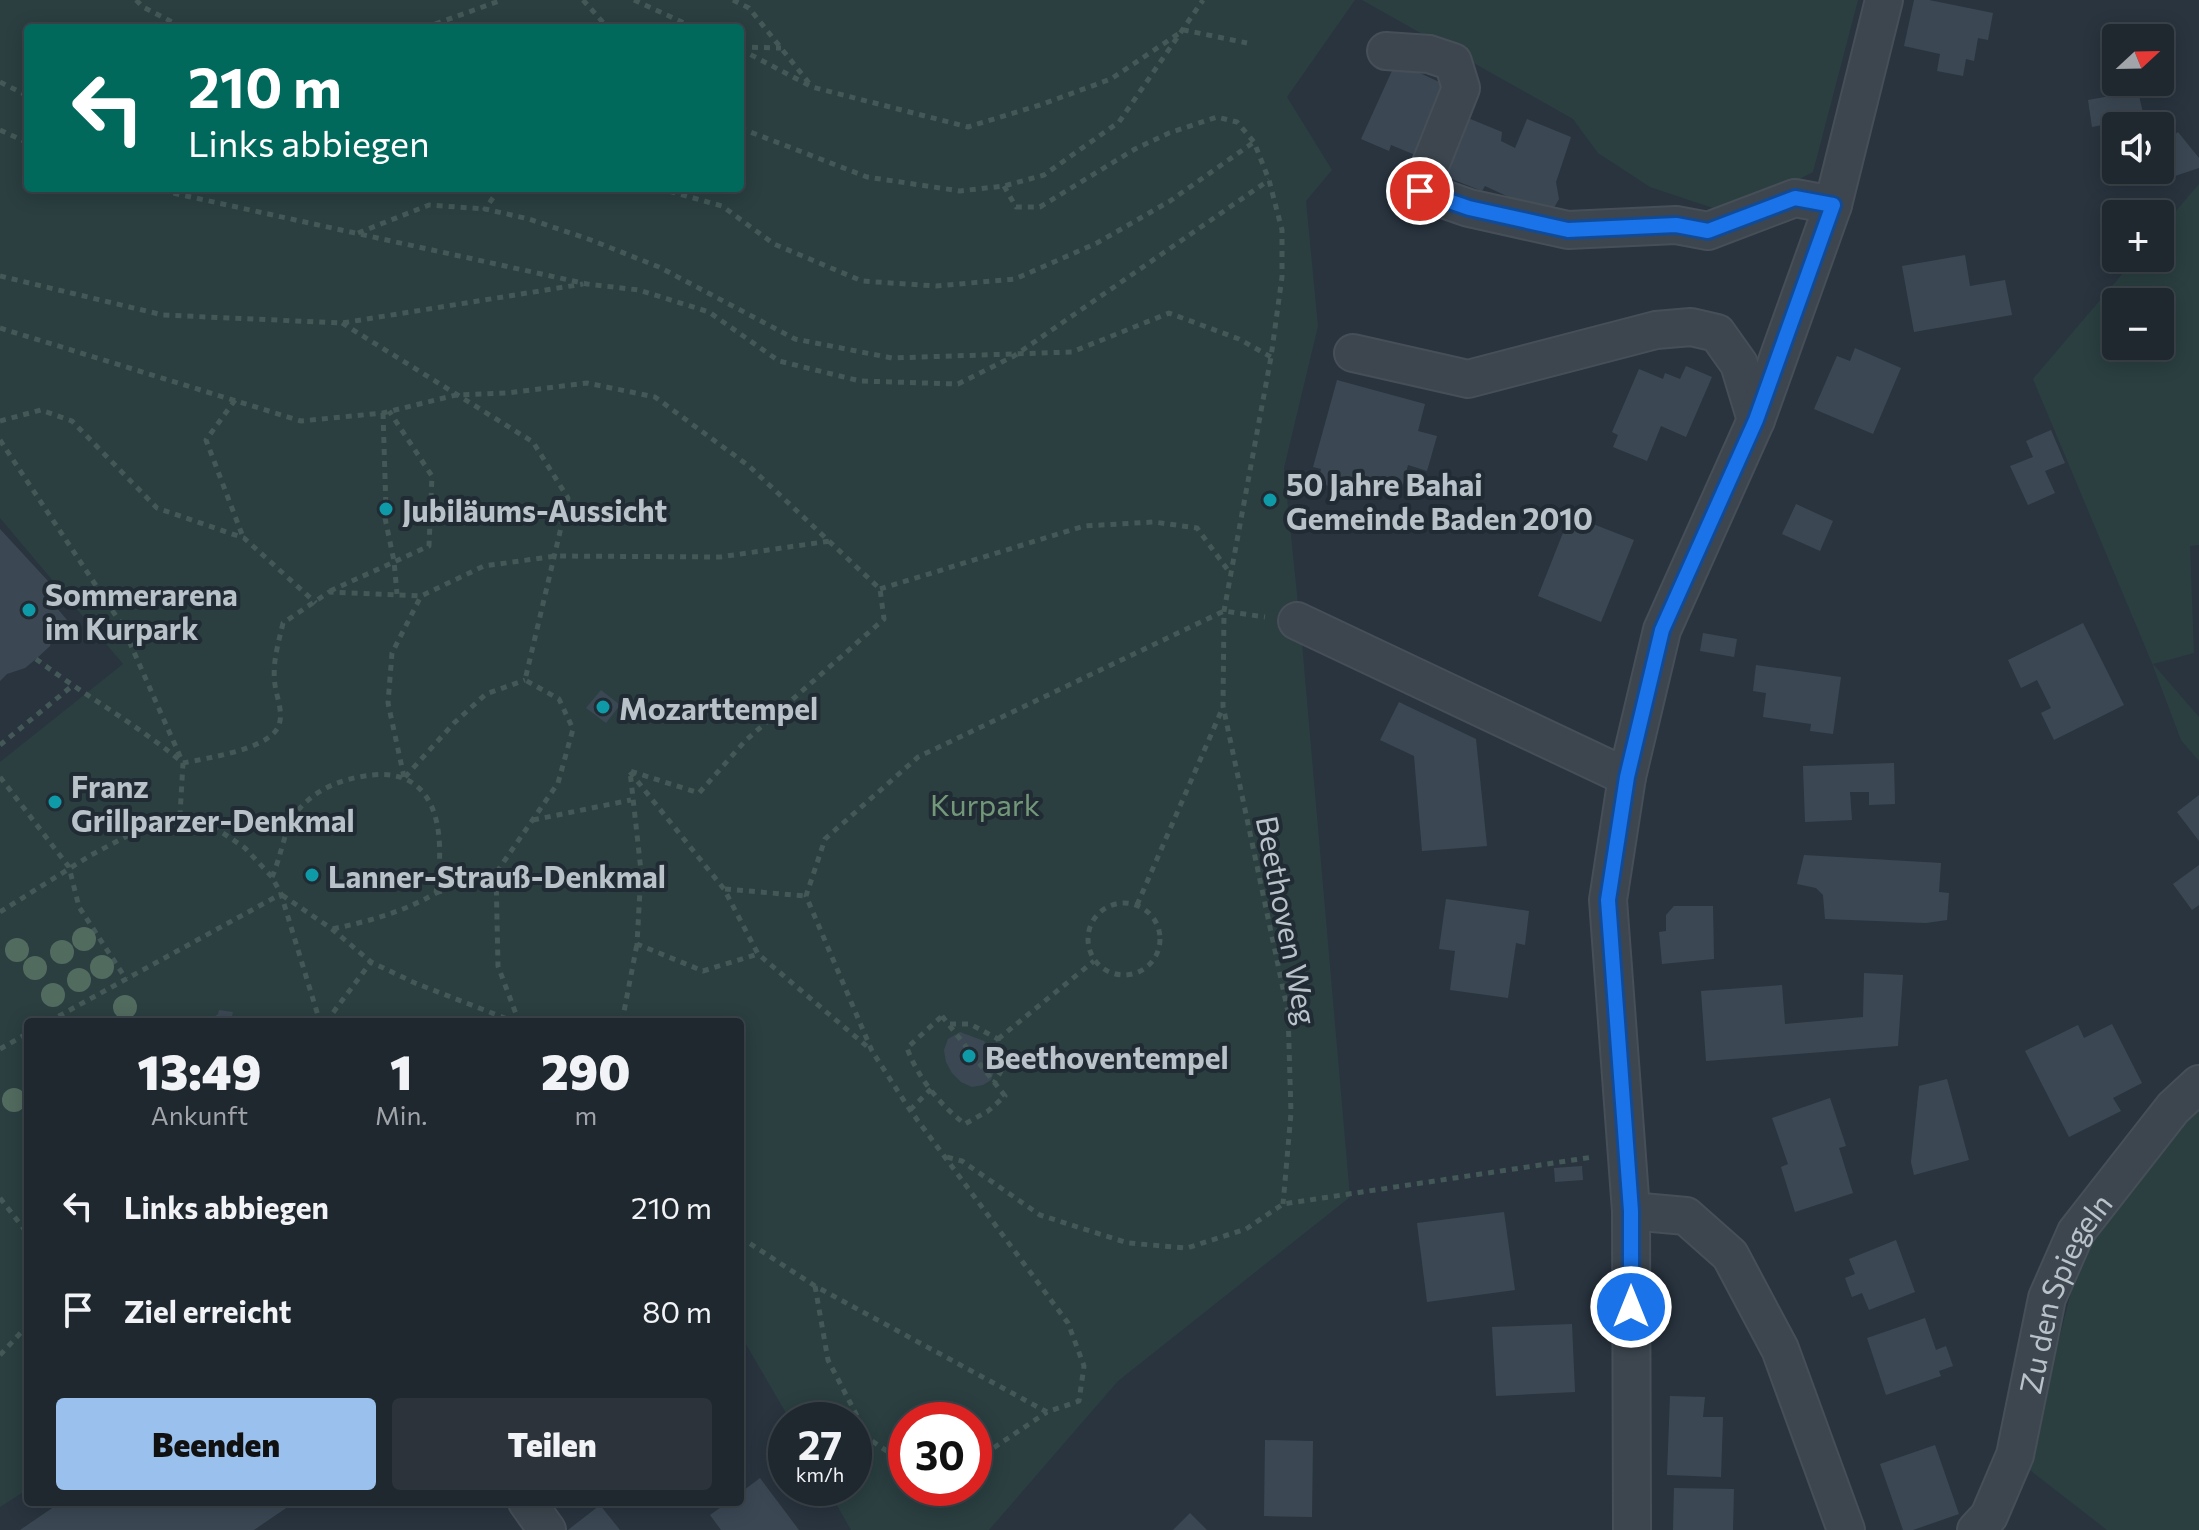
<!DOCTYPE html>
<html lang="de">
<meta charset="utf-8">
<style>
:root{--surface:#1f272f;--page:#2c333b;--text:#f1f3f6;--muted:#a1a5aa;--line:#3c444b;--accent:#9ac1ee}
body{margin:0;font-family:Commissioner,sans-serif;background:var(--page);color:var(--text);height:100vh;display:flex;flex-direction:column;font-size:30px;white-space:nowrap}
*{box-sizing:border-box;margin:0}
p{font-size:26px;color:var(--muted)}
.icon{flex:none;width:44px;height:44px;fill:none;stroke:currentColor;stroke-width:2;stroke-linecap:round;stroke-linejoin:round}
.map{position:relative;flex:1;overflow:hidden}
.drawer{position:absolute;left:24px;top:1018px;width:720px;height:488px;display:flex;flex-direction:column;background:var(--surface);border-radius:8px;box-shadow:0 4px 20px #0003,0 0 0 2px var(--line)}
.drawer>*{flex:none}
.banner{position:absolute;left:24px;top:24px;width:720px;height:168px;border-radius:8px;box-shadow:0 4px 20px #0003,0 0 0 2px var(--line);background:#00695c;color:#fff;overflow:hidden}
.needle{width:52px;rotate:68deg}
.tools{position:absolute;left:2102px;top:24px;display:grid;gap:16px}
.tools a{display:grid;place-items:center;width:72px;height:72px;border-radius:8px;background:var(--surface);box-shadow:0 4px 20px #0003,0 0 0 2px var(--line);font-size:40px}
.speed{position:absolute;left:768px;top:1402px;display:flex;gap:16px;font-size:40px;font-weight:700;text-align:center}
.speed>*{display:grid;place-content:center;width:104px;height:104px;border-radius:50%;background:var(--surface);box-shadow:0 4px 20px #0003,0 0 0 2px var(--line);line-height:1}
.speed small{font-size:20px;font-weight:400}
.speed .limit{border:12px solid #d22;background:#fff;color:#111}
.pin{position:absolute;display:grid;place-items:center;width:68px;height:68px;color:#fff;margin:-34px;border:4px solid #fff;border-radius:50%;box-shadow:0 2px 8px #0007}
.me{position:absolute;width:88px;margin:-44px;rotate:0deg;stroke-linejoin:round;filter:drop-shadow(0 0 6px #0008)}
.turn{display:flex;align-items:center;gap:28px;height:168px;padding:0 32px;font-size:36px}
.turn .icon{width:104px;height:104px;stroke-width:2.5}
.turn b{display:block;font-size:56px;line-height:68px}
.eta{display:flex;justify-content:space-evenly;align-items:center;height:136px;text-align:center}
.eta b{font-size:48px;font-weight:800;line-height:56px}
.cta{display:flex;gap:16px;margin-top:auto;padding:16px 32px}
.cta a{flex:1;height:92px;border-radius:8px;background:var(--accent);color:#111;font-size:32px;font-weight:800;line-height:92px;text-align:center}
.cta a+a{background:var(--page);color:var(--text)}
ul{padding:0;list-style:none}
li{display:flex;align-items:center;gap:24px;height:104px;padding:0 32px}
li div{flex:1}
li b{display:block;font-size:30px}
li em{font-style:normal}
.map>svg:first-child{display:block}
.green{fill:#2b3f40;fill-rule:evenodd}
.building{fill:#3b4854}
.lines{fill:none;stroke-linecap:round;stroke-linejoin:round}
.minor-casing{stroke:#464f58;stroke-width:40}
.path{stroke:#445858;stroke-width:5;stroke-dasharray:6 6;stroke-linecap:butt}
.minor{stroke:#3d464f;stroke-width:36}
.tree{fill:#526b5f}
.route-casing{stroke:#114b97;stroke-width:20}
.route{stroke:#1a73e8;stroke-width:14}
.culture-dot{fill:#0f9aa8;stroke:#212b34;stroke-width:3}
.labels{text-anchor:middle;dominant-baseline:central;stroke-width:8;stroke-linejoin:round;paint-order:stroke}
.poi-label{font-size:30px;font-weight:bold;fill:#b9c1c9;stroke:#212b34;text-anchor:start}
.park-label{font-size:30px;fill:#739879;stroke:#212b34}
.street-label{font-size:30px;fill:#b9c1c9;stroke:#212b34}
</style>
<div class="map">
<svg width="2199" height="1530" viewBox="0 0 2199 1530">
<rect width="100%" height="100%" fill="#29343f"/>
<g class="green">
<path d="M0,0H1355L1287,97L1332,170L1306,201L1318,326L1284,468L1302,643L1350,1197L1118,1381L989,1530H851L827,1488H854V1420H790L740,1334V1022H28V1489L0,1507V762L123,664L0,518ZM28,28H740V188H28ZM906,1420H974V1488H906Z"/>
<path d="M1362,0H1858L1813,172L1731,214L1650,187L1598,153L1573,119Z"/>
<path d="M2199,184V545L2190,546L2194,653L2153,664L2199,717V761L2181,740L2152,663L2033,379L2136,258H2160V230ZM2116,302H2160V346H2116Z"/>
<path d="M2199,1097V1530H2107L2026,1467L2085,1238Z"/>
</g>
<g class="building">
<path d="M1914,0H1929L1993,13L1988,40L1978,38L1974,61L1966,59L1963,76L1937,71L1940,54L1904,46Z"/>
<path d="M1396,62L1448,86L1425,159L1391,145L1389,151L1361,139Z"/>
<path d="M2138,91L2146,126H2116V154L2102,125L2092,127L2088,100Z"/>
<path d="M1468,118L1502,132L1501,141L1515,148L1527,119L1571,137L1556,182L1559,199L1552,211L1515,207L1511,198L1485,186L1482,191L1444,176Z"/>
<path d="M2178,132L2199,158V168L2157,182L2150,172L2133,185L2121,170H2160V145Z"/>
<path d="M1965,255L1970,286L2005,280L2012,315L1914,332L1902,266Z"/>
<path d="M1855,348L1901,368L1873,434L1814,409L1837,356L1850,361Z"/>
<path d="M1686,366L1712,377L1686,437L1661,426L1647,461L1613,447L1618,435L1612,432L1639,369L1663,379L1665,373L1680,379Z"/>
<path d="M1337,380L1425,404L1418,431L1437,436L1427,471L1408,465L1402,488L1358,477L1354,493L1318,483L1321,469L1313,467Z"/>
<path d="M2051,430L2065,463L2045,471L2055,493L2028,505L2010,466L2033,457L2026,441Z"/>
<path d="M1796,504L1833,521L1820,551L1782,534Z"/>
<path d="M1570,515L1634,540L1601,622L1538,596Z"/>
<path d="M0,529L59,593L51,601L67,620L53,635L50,646L36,659L25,668L7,674L0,681Z"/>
<path d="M2083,623L2124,705L2054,740L2041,713L2051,708L2037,680L2021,688L2008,660Z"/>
<path d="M1703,633L1737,639L1734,657L1700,651Z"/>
<path d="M1756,665L1841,677L1833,734L1810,731L1811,724L1763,717L1766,693L1753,691Z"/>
<path d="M601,690L620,705L606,723L586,708Z"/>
<path d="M1399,702L1476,739L1487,846L1422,851L1414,756L1380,740Z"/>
<path d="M1894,763L1895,804L1869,805V792H1850L1852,820L1805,822L1803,766Z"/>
<path d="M2199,795V841L2177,812Z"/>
<path d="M1804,855L1941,863L1939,892L1949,893L1947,920L1926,923L1825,919L1823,895L1816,888L1797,884Z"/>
<path d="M2199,865V905L2192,910L2173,884Z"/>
<path d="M1446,899L1529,911L1525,945L1516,943L1508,998L1450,990L1455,951L1439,949Z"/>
<path d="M1674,906H1713L1714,959L1662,964L1659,932L1666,931V915Z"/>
<path d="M1864,973L1903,975L1898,1046L1706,1061L1701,991L1782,985L1785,1024L1863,1017Z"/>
<path d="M219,1010L233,1012L232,1016L236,1022H207L218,1014Z"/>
<path d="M2112,1024L2142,1083L2113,1098L2121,1111L2069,1137L2025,1051L2078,1025L2084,1038Z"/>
<path d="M960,1032L984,1041L991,1050L994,1071L991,1080L983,1085L972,1087L961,1082L952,1073L946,1062L944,1050L948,1039Z"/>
<path d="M1947,1079L1969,1160L1914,1175L1911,1162L1919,1086Z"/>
<path d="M1830,1098L1846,1146L1839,1148L1853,1193L1795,1212L1781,1167L1788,1164L1772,1118Z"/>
<path d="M1582,1166L1583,1180L1555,1182L1554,1168Z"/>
<path d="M1504,1212L1515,1290L1427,1302L1417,1223Z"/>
<path d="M1896,1240L1915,1292L1869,1310L1862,1293L1852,1297L1845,1278L1855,1274L1849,1259Z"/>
<path d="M1925,1318L1936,1350L1946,1346L1953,1366L1939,1371L1941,1376L1886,1395L1867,1338Z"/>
<path d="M1572,1324L1575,1392L1496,1396L1492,1327Z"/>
<path d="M1670,1396L1705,1397L1703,1417H1723L1721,1477L1667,1475Z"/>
<path d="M1265,1440L1313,1441L1312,1517L1264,1516Z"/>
<path d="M1935,1445L1959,1514L1913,1530H1903L1880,1464Z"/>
<path d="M760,1478L799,1530H721L710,1515L728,1502H740V1493Z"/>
<path d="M1674,1488L1734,1489L1733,1530H1673Z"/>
<path d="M61,1502H291L292,1504L254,1530H20Z"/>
<path d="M600,1505L620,1530H568Z"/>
<path d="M1190,1513L1207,1530H1173Z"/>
</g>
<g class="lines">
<g class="minor-casing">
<g id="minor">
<path d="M1386,51L1429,54L1453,62L1461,88L1420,191L1469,208L1568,230L1676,225L1708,231L1795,198L1833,205"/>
<path d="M1353,353L1468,379L1656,330L1691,327L1717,333L1739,364L1756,420"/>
<path d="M1297,621L1627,777"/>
<path d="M1631,1211L1686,1216L1730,1255L1780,1349L1846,1530"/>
<path d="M527,1502L547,1530"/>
<path d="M1632,1530L1631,1211L1608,900L1627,777L1662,630L1756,420L1833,205L1884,0"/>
<path id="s1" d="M1976,1530L1989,1516L2015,1455L2047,1298L2076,1232L2173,1108L2199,1084"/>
</g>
</g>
<g class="path">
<path d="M136,0L143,7L184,28"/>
<path d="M583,0L608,28"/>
<path d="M634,0L695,28"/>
<path d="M733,0L749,8L809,83"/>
<path d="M424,28L502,0"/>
<path d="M740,47L781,48"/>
<path d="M740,49L812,87L968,127L1040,105L1111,79L1184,30L1247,43"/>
<path d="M0,82L28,96"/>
<path d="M740,128L867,177L960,191L1004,186L1044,175L1119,122L1203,0"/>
<path d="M0,130L28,143"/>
<path d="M1004,186L1016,207H1040L1135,149L1169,133L1217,117L1237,122L1254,142L1269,180L1282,230V277L1271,357L1224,611L1223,706L1288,1012L1291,1113L1283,1204"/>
<path d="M150,188L587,284L639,290L709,312L779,361L860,381L958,384L1014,356L1269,180"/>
<path d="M500,188L485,209L529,219L591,240L659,267L795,339L892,358L1072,352L1169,313L1239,339L1271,357"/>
<path d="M658,188L722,206L774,244L862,281L936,286L1015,279L1097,243L1170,201L1254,142"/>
<path d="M358,233L429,205L485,209"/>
<path d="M0,276L163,315L342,323L583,284"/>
<path d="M342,323L533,442L568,498L525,680L559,699L573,729L558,783L496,873L498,966L519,1022"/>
<path d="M0,328L301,421L383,413L456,395L507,393L587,383L655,397L749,466L880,589L884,619L745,741L699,793L630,771L641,871L637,944L703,971L758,954"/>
<path d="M235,400L206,440L243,537"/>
<path d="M383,413L386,509"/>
<path d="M0,421L41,410L72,421L157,508L244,538L316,603"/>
<path d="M0,440L122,625L183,763L180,815"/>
<path d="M385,518L394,561L397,594"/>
<path d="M880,589L1084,526L1154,522L1197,528L1230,573"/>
<path d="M330,591L429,546L432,476L389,411"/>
<path d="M36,659C84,695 136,724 182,762"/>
<path d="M0,745L72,686"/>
<path d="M183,763C207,758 264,750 277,729C285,716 277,699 275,685C272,663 278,645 283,623L329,592L421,596L484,566L556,556L720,557L830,541"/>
<path d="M630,772L724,889L758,954L870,1049"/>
<path d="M0,777L69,867L79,907L126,979"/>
<path d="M404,777L388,703L392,653L421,596"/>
<path d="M405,777L454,723L486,694L525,680"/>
<path d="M533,820L631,800"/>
<path d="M272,877C282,855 284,826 300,808C315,791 337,781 359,777C440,760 446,834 436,893C403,912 370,921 332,929"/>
<path d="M725,889L806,896"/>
<path d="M436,893L496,873"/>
<path d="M282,895L332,929L371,962L415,983L515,1022"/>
<circle cx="1124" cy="939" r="36"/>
<path d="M1137,905L1223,707"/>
<path d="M0,912L91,855L133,833L180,815L214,827L245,848L272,877L281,894L320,1022"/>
<path d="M942,1016L1005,1096L988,1111L965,1124C940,1105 918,1078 907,1048Z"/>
<path d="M48,1022L281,894"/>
<path d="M326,1022L371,962"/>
<path d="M622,1022L637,944"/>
<path d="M950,1024H970L998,1039L1004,1066L994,1083"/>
<path d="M998,1039L1094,961"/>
<path d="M0,1049L28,1033"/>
<path d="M910,1110L931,1089"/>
<path d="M947,1157L962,1161L1040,1215L1128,1243L1187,1248L1246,1229L1283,1204L1593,1157"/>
<path d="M0,1198L28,1234"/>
<path d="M740,1237L815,1286L1047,1412L1079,1401L1084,1366L1068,1323L910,1110L872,1051L806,896L825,839L918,757L1224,611L1265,617"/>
<path d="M815,1286L828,1360L869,1439L906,1464"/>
<path d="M0,1355L28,1325"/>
<path d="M974,1461L1047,1412"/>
</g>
<use href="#minor" class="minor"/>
</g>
<g class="tree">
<circle cx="84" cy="939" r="12"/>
<circle cx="17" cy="950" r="12"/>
<circle cx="62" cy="952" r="12"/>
<circle cx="102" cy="967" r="12"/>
<circle cx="35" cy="968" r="12"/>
<circle cx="79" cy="980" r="12"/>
<circle cx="53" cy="995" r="12"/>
<circle cx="125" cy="1007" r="12"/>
<circle cx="14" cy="1100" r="12"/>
</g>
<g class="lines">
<g class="route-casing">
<path id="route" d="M1420,191L1469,208L1568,230L1676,225L1708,231L1795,198L1833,205L1756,420L1662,630L1627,777L1608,900L1631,1211V1307"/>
</g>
<use href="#route" class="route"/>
</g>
<g class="culture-dot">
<circle cx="1270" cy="500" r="8"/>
<circle cx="386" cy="509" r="8"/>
<circle cx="29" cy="610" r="8"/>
<circle cx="603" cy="707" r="8"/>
<circle cx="55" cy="802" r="8"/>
<circle cx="312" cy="875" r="8"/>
<circle cx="969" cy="1056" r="8"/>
</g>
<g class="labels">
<g class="poi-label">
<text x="1286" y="483">50 Jahre Bahai<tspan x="1286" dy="34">Gemeinde Baden 2010</tspan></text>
<text x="402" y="509">Jubiläums-Aussicht</text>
<text x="45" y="593">Sommerarena<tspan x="45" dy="34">im Kurpark</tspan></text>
<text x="619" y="707">Mozarttempel</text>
<text x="71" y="785">Franz<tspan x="71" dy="34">Grillparzer-Denkmal</tspan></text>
<text x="328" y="875">Lanner-Strauß-Denkmal</text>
<text x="985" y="1056">Beethoventempel</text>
</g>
<g class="park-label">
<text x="985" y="803">Kurpark</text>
</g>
<g class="street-label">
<text transform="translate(1288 920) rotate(79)">Beethoven Weg</text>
<text stroke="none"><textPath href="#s1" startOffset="256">Zu den Spiegeln</textPath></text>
</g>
</g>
</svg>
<div class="tools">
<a><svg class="needle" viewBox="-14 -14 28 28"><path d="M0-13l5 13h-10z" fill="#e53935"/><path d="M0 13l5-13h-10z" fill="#a1a5aa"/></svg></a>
<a><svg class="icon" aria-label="sound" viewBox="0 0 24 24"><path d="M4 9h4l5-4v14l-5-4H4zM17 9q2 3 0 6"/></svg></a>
<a>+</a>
<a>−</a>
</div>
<div class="speed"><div>27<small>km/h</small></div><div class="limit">30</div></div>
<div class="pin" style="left:1420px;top:191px;background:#d93025"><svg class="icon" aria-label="arrive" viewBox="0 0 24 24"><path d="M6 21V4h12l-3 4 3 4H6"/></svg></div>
<svg class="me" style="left:1631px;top:1307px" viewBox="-20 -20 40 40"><circle r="17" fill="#1a73e8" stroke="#fff" stroke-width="3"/><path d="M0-11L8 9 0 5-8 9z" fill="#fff"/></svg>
<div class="banner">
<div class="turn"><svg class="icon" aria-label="left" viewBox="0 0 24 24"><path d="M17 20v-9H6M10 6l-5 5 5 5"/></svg><div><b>210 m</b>Links abbiegen</div></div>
</div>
<section class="drawer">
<div class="eta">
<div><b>13:49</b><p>Ankunft</p></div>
<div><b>1</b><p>Min.</p></div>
<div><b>290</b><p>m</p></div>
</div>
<ul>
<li><svg class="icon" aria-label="left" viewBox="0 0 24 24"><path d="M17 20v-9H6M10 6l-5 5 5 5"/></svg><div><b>Links abbiegen</b></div><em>210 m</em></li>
<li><svg class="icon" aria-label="arrive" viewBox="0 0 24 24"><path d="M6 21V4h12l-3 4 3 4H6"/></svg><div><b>Ziel erreicht</b></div><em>80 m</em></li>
</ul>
<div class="cta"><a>Beenden</a><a>Teilen</a></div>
</section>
</div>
